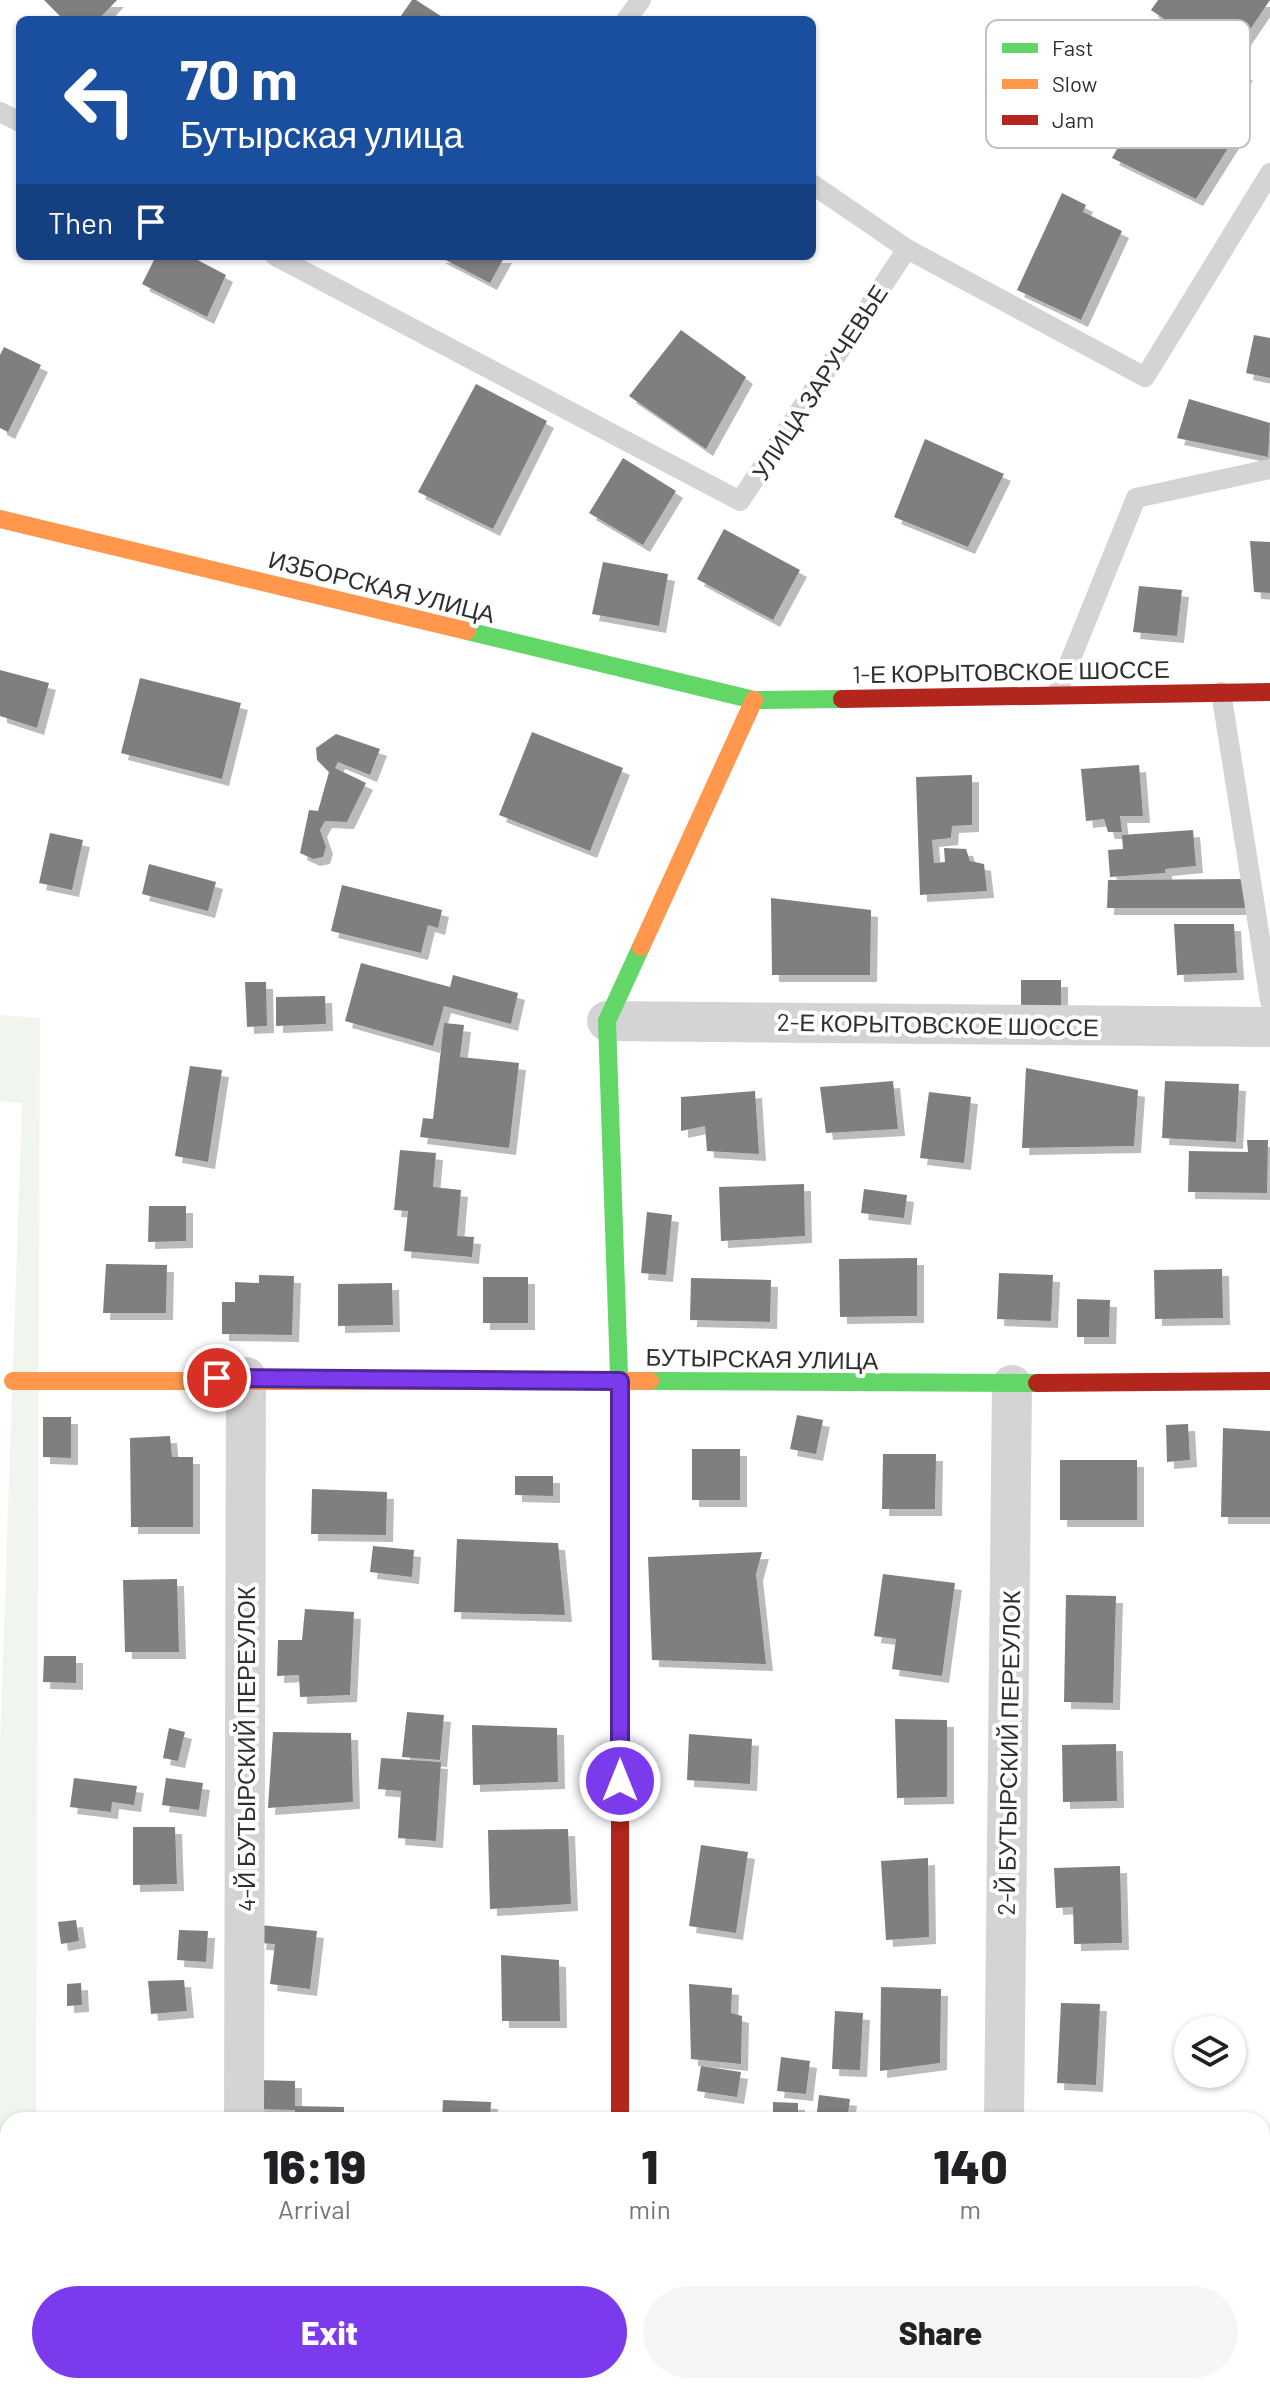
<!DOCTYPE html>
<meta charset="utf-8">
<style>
:root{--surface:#fff;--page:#f6f6f6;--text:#202124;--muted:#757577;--accent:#7c3aed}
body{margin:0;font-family:Barlow,sans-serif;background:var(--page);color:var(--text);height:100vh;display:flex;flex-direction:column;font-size:30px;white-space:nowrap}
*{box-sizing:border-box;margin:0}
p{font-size:26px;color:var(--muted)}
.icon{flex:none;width:44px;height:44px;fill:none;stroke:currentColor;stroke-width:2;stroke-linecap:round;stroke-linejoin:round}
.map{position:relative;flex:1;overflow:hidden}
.side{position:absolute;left:0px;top:2112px;width:1270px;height:282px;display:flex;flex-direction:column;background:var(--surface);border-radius:24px 24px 0 0;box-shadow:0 2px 6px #0004}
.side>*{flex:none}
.hud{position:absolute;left:16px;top:16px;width:800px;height:244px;border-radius:12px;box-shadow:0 2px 6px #0004;background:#1a4fa0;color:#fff;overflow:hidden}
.buttons{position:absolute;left:1174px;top:2016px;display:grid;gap:16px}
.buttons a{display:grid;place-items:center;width:72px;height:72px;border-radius:50%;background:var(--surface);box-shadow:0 2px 6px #0004;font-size:40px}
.pin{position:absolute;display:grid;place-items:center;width:68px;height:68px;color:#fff;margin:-34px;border:4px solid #fff;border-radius:50%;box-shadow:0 2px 8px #0007}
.me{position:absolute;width:88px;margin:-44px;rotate:0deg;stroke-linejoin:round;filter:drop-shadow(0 0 6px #0008)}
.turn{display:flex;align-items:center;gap:28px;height:168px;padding:0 32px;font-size:36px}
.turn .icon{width:104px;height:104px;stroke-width:2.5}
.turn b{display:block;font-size:56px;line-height:68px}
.then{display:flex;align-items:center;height:76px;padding:0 32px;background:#0003;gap:16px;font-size:30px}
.eta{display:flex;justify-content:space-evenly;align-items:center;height:136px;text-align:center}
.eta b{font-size:48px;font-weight:800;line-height:56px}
.button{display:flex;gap:16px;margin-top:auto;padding:16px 32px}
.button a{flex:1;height:92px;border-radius:48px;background:var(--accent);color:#fff;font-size:32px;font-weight:800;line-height:92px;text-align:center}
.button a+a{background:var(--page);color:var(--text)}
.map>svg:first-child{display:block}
.green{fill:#f0f5ed}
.building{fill:#7f7f7f;filter:url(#shadow)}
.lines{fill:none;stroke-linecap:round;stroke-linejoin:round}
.path{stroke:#d4d4d4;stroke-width:5;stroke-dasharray:4 4;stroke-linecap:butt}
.lane{stroke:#d4d4d4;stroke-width:20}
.street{stroke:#d4d4d4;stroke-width:40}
.fast{stroke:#63d668;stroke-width:18}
.slow{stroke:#ff974d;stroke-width:18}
.jam{stroke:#b3261e;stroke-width:18}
.route-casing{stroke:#51269a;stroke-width:20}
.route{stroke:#7c3aed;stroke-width:14}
.labels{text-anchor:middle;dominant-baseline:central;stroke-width:8;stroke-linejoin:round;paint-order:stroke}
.street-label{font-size:24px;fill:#2f2f2f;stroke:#fff}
.key{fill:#fff;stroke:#c1c1c1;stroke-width:2}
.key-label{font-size:22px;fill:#2f2f2f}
</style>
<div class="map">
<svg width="1270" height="2393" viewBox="0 0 1270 2393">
<defs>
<filter id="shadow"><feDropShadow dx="7" dy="7" stdDeviation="0" flood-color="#0004"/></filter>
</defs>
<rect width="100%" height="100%" fill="#fff"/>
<path class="green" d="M0,1015L40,1018L36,2120H8V2386H36L37,2393H0V1745L22,1103L0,1101Z"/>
<g class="building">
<path d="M44,0H117L98,20H64Z"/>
<path d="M412,0H416L447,20H398Z"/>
<path d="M1158,0H1270L1228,62L1246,74L1223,107L1160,63L1182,31L1151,10Z"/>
<path d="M1152,85L1240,129L1196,199L1112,158Z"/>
<path d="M1062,193L1086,205L1083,212L1122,231L1081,320L1017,290Z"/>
<path d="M156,256H190L226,275L207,317L142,284Z"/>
<path d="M438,256H505L490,283Z"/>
<path d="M681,330L746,377L706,449L629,396Z"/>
<path d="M1254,335L1270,338V378L1246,373Z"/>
<path d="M4,347L41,365L8,432L0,428V355Z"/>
<path d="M476,384L547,421L493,529L418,492Z"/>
<path d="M1189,399L1270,423L1268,457L1177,438Z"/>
<path d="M925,439L1004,474L968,547L894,517Z"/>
<path d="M623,458L676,491L643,545L589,513Z"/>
<path d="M724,529L800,570L773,620L697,579Z"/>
<path d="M1250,541L1270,542V593L1254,592Z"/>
<path d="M603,562L668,574L659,626L592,614Z"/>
<path d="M1139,586L1182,590L1177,636L1133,632Z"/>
<path d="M0,670L49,683L37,728L0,716Z"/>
<path d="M140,678L241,703L222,779L121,753Z"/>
<path d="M532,732L623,768L590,851L499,815Z"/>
<path d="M336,734L380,749L370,775L338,762L335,768L366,783L347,822L325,821L320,830L326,847L323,857L313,859L300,853L309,810L318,811L329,772L317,760L316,748Z"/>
<path d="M1139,765L1143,816H1120L1122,832H1108L1104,819L1086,821L1081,769Z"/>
<path d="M972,775V825L952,826L951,838L932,840L934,863L945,862L944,848L966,849L970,861L984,864L987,891L920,895L916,777Z"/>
<path d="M1193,830L1196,866L1165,869V873L1110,877L1108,850L1123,849L1122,835Z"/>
<path d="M50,833L83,840L72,890L39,883Z"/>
<path d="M149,864L216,882L208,911L142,894Z"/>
<path d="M1244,879L1245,908H1107L1108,880Z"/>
<path d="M342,885L442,910L438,928L428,925L421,953L331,931Z"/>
<path d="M771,898L871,910L870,975H772Z"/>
<path d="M1174,924H1234L1237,973L1177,975Z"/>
<path d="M361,963L450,987L453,975L518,993L511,1024L444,1006L433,1046L345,1021Z"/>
<rect x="1021" y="980" width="40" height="29"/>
<path d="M245,982H266L267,1026L247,1027Z"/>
<path d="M325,996L326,1024L276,1026V997Z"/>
<path d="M444,1023L464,1025L460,1057L519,1063L509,1148L420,1137L423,1118L433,1119Z"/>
<path d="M190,1066L222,1070L208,1162L175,1156Z"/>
<path d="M1026,1068L1138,1090L1134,1146L1022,1148Z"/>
<path d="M893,1081L898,1129L826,1133L820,1087Z"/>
<path d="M1165,1081L1239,1084L1236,1142L1162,1138Z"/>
<path d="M755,1091L759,1154L707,1151L705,1126L681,1131V1097Z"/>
<path d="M929,1092L971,1097L964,1163L920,1158Z"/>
<path d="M1247,1140H1268L1267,1193L1188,1192L1189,1151L1248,1152Z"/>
<path d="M400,1150L436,1153L433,1187L461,1190L457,1236L474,1237L472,1257L404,1251L408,1211L394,1210Z"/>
<path d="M804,1184L805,1236L721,1241L719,1187Z"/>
<path d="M864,1189L907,1195L904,1218L861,1213Z"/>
<path d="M149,1206H186V1241L148,1242Z"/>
<path d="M647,1212L672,1215L666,1275L641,1273Z"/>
<path d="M917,1258V1316L840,1317L839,1259Z"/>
<path d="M106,1264L167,1265L166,1313H103Z"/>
<path d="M1222,1269L1223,1318L1155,1319L1154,1270Z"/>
<path d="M999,1273L1053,1275L1051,1321L997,1319Z"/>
<path d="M259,1275L294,1276L292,1335L222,1334V1302H235V1282L259,1283Z"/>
<rect x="483" y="1277" width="45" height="46"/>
<path d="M691,1278L771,1280L770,1322L690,1320Z"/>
<path d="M392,1283L393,1325L338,1326V1284Z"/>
<path d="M1077,1299L1110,1300L1109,1337H1077Z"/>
<path d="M797,1415L823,1420L816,1454L790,1449Z"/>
<path d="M43,1417H71V1458L43,1457Z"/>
<path d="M1188,1424L1190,1460L1167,1462L1166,1425Z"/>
<path d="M1223,1428L1270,1431V1517H1221Z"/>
<path d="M170,1436L172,1457H193V1527H131L130,1438Z"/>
<rect x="692" y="1449" width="48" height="51"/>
<path d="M883,1454H936L935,1509H882Z"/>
<rect x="1060" y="1460" width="77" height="60"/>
<path d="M515,1476H553V1496L515,1495Z"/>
<path d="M312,1489L387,1492L386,1535L311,1534Z"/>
<path d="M457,1539L558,1543L565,1615L454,1612Z"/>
<path d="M373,1546L414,1550L412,1577L370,1572Z"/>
<path d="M762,1552L756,1574L766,1664L652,1660L648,1557Z"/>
<path d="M883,1574L955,1583L942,1676L892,1669L896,1639L874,1636Z"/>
<path d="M177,1579L179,1652H125L123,1580Z"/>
<path d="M1066,1595L1116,1596L1113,1703L1064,1702Z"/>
<path d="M305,1609L354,1612L350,1695L300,1697L299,1675L277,1676L278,1640H302Z"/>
<path d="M44,1656H76V1683L43,1682Z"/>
<path d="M407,1712L444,1715L440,1760L402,1757Z"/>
<path d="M895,1719L947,1720V1797L897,1798Z"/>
<path d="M472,1725L557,1728L558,1782L473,1785Z"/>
<path d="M169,1728L185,1732L178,1761L163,1758Z"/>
<path d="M273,1732L351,1733L353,1802L268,1808Z"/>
<path d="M689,1734L752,1739L750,1784L687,1780Z"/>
<path d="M1116,1744L1117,1801L1063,1802L1062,1745Z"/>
<path d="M381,1758L441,1762L436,1841L398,1838L401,1791L378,1789Z"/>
<path d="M74,1778L137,1786L134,1805L112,1802L111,1812L70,1807Z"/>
<path d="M166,1778L203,1783L199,1810L162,1805Z"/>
<path d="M133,1827H175L177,1884L133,1885Z"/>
<path d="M568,1829L571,1904L490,1909L488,1830Z"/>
<path d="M701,1845L748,1852L736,1933L689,1926Z"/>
<path d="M928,1858L929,1937L886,1940L881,1861Z"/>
<path d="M1120,1866L1122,1943L1074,1944L1073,1907L1056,1908L1054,1868Z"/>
<path d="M76,1920L79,1941L61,1944L58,1922Z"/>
<path d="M261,1925L317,1931L310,1989L270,1984L275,1944L259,1943Z"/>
<path d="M179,1930L208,1931L206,1962L177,1960Z"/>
<path d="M501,1955L559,1960L560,2021H502Z"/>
<path d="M184,1980L187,2011L151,2014L148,1981Z"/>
<path d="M81,1983L82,2005L67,2006V1984Z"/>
<path d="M689,1984L732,1988L731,2013L742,2016L741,2064L691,2059Z"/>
<path d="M881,1987L941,1989L940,2063L880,2071Z"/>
<path d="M1061,2003L1100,2004L1096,2085L1057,2083Z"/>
<path d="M835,2011L863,2013L860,2070L832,2069Z"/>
<path d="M781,2057L810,2061L806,2094L777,2091Z"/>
<path d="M701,2066L741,2072L737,2097L697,2091Z"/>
<path d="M258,2080L295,2081V2106L344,2107V2120H294L295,2110L257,2109Z"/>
<path d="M819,2095L850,2099L847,2120H816Z"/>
<path d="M443,2100L491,2102L490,2120H442Z"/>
<path d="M773,2102L798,2103V2120H773Z"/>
<path d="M101,2112L142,2113V2120H101Z"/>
<rect x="642" y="2386" width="41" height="7"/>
<rect x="1050" y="2386" width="55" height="7"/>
<path d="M1184,2386H1261V2393H1183Z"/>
</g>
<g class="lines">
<path class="path" d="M0,2392L4,2393"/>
<g class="lane">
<path d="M626,20L641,0"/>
<path d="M0,112L20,122"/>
<path d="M812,184L907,249"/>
<path d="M275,256L740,501L907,249L1145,377L1270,173"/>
<path d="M1221,692L1270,1001"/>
<path d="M1057,693L1136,498L1270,469"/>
</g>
<g class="street">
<path d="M607,1021L1270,1027"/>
<path d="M244,2120L246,1377"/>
<path d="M1004,2120L1012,1385"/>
<path d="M620,2386V2393"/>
<path d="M243,2393V2386"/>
<path d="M1002,2393V2386"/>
</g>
<g class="fast">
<path d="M467,631L754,700L842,699"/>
<path d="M650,1381L1037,1383"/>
<path d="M620,1405L607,1021L641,947"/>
</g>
<g class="slow">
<path d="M0,519L467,631"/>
<path d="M641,947L754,700"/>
<path d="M13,1381H650"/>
<path d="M620,1405V1787"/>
</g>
<g class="jam">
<path d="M842,699L1270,692"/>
<path d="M1037,1383L1270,1381"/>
<path d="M620,1787V2120"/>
</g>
</g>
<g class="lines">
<g class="route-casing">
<path id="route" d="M217,1378L620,1381V1781"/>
</g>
<use href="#route" class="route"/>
</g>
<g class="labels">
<g class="street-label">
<text transform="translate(819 382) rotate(-57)">УЛИЦА ЗАРУЧЕВЬЕ</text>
<text transform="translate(382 586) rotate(14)">ИЗБОРСКАЯ УЛИЦА</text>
<text transform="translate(1011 671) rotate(-1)">1-Е КОРЫТОВСКОЕ ШОССЕ</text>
<text transform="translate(938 1024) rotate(1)">2-Е КОРЫТОВСКОЕ ШОССЕ</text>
<text transform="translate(762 1358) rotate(1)">БУТЫРСКАЯ УЛИЦА</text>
<text transform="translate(245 1749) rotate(-90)">4-Й БУТЫРСКИЙ ПЕРЕУЛОК</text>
<text transform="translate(1008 1753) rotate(-89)">2-Й БУТЫРСКИЙ ПЕРЕУЛОК</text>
</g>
</g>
<rect x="986" y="20" width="264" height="128" rx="12" class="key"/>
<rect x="1002" y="43" width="36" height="10" fill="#63d668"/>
<rect x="1002" y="79" width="36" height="10" fill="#ff974d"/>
<rect x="1002" y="115" width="36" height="10" fill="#b3261e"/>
<g class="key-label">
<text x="1052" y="56">Fast</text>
<text x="1052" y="92">Slow</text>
<text x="1052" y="128">Jam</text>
</g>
</svg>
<div class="buttons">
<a><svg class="icon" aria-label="layers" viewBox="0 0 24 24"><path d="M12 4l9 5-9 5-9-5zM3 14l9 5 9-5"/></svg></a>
</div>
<div class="pin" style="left:217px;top:1378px;background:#d93025"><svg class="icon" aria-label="arrive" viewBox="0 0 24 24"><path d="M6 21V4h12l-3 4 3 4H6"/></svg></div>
<svg class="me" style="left:620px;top:1781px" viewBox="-20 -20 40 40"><circle r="17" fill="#7c3aed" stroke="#fff" stroke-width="3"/><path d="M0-11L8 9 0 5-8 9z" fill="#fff"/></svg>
<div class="hud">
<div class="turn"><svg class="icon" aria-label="left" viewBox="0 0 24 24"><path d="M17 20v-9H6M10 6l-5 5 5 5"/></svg><div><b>70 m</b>Бутырская улица</div></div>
<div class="then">Then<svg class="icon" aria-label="arrive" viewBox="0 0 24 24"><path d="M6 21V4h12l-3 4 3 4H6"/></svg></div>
</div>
<section class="side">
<div class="eta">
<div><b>16:19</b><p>Arrival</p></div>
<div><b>1</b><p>min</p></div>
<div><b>140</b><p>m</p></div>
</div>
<div class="button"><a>Exit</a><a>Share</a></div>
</section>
</div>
